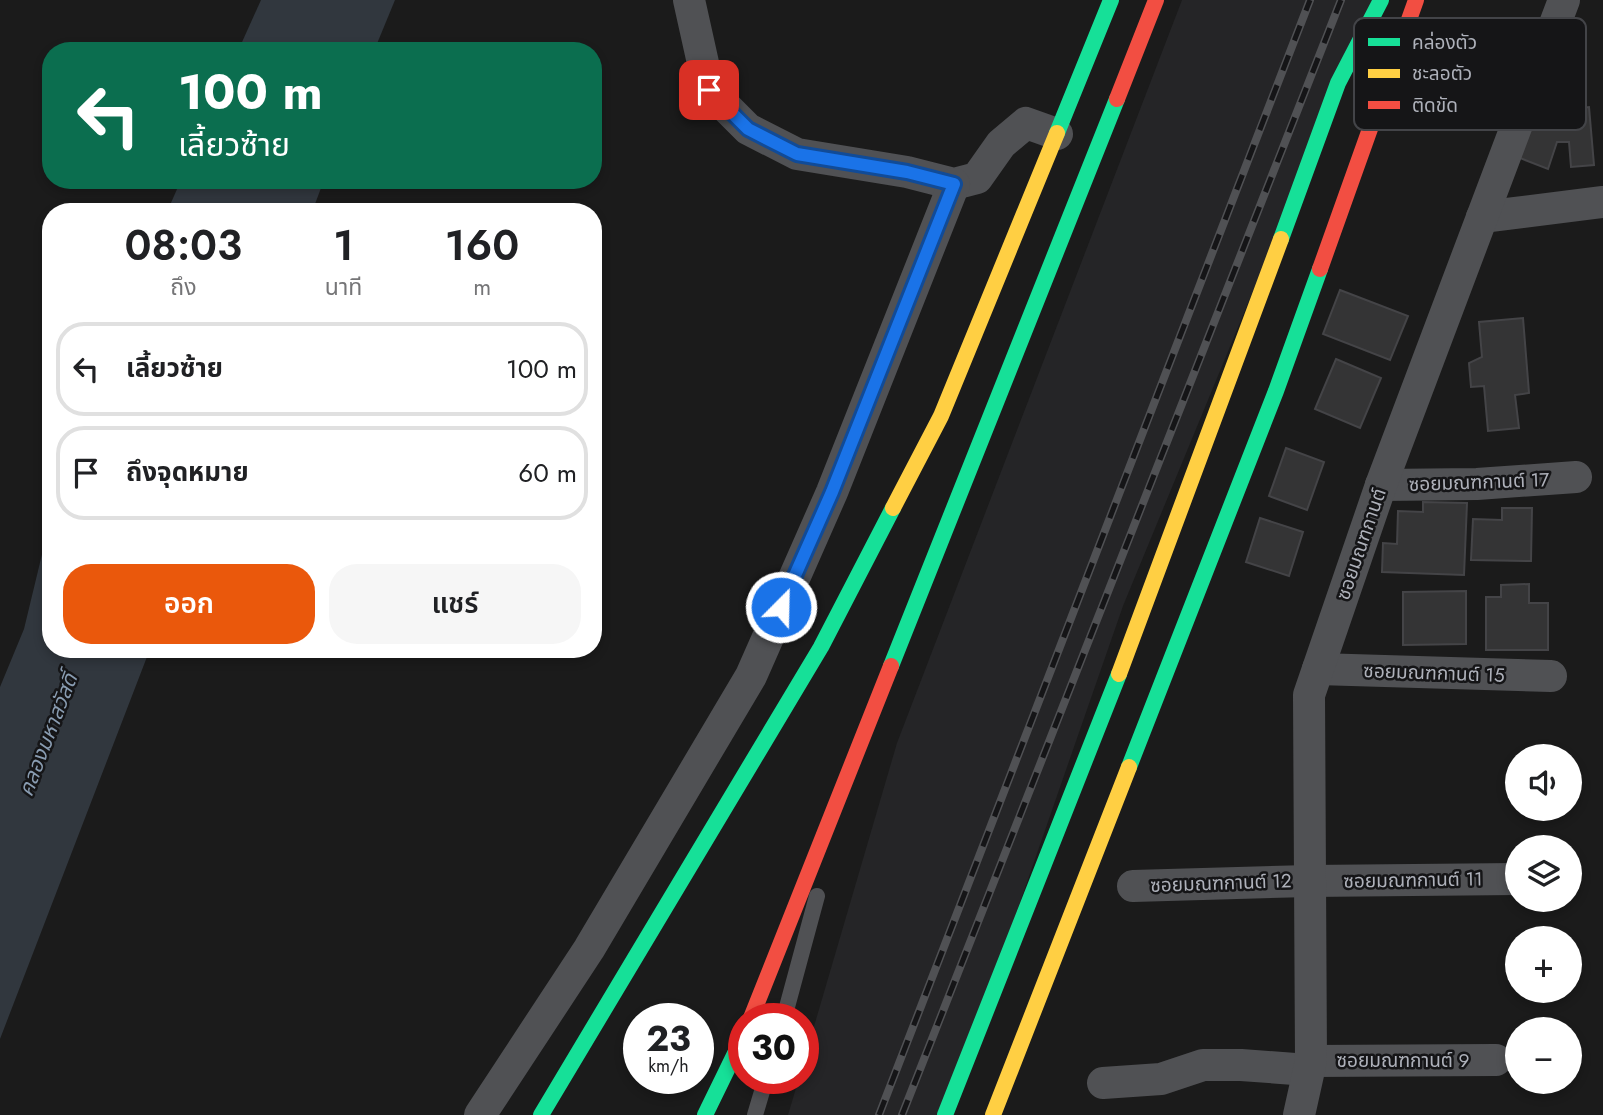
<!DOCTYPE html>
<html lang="th">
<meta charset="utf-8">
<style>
:root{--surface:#fff;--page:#f6f6f6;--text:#202124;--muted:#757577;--line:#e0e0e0;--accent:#ea580c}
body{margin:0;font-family:Jost,"Noto Sans Thai",sans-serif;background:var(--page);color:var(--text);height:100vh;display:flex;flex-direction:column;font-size:26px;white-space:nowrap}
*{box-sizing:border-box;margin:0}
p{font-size:23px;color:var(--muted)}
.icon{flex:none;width:38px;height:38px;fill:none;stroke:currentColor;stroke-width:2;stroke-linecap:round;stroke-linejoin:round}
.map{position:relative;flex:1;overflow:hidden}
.panel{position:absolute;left:42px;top:203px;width:560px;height:455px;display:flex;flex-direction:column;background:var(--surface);border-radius:28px;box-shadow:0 4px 10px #0003}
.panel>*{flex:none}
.top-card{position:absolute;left:42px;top:42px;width:560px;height:147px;border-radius:28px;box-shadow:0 4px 10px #0003;background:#0b6e4f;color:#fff;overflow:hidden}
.fabs{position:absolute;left:1505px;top:744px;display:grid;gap:14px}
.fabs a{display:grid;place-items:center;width:77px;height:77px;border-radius:50%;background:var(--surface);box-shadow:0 4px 10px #0003;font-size:35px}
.speed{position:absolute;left:623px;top:1003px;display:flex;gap:14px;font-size:35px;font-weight:700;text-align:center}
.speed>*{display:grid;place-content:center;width:91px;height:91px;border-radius:50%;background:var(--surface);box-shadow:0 4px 10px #0003;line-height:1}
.speed small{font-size:18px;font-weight:400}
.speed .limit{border:10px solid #d22;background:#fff;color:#111}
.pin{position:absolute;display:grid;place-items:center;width:60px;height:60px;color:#fff;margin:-30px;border-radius:14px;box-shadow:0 4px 10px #0006}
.me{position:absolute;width:77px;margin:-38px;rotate:23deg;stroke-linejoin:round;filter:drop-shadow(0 0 5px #0008)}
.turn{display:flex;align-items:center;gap:24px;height:147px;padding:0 21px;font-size:32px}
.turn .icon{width:91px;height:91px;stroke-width:2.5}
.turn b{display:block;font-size:49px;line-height:60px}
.eta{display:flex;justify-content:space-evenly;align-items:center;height:119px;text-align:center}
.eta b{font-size:42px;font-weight:600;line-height:49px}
.cta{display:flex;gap:14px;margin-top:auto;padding:14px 21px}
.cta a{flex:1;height:80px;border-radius:28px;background:var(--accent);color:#fff;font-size:28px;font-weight:600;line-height:80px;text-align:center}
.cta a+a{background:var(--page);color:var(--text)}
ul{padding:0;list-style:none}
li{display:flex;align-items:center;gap:21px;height:94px;margin:0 14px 10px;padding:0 7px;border:4px solid var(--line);border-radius:28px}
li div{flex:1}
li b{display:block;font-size:26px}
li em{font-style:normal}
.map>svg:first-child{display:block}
.built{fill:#252527}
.water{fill:#31373e}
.building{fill:#343435;stroke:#444447;stroke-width:2}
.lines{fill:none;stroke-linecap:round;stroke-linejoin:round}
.lane{stroke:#505154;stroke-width:16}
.street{stroke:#505154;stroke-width:32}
.fast{stroke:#16e098;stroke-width:16}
.slow{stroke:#ffcf43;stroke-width:16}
.jam{stroke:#f24e42;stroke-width:16}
.rail-casing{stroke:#505154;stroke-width:8}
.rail{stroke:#151517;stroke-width:5;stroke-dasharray:16;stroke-linecap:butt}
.route-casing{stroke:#114b97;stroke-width:18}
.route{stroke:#1a73e8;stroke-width:12}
.labels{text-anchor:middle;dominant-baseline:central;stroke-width:5;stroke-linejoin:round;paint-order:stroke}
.street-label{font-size:19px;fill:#aeb1ba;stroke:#151517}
.water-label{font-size:21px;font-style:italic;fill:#899cb1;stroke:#151517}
.key{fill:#151517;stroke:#434448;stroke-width:2}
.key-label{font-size:19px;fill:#aeb1ba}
</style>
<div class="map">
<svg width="1603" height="1115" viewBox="0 0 1603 1115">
<rect width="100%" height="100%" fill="#1b1b1b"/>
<path class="built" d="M1182,0H1373L1123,606L946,1115H788L799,1078H803V1064L897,743Z"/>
<g class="water">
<path d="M261,0H395L374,51H238Z"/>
<path d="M181,180H324L312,212H167Z"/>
<path d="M51,517V649H150L0,1039V687L24,629Z"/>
</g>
<g class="building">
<path d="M1589,107L1594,165L1571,167L1569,142H1557L1548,169L1520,158L1536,113Z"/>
<path d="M1340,290L1408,316L1390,360L1323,334Z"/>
<path d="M1523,318L1529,393L1515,395L1519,428L1488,431L1484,386L1471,387L1469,363L1482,357L1479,322Z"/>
<path d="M1336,359L1381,378L1360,428L1315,409Z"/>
<path d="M1286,448L1324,462L1307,510L1269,496Z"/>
<path d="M1423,502L1467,503L1464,575L1382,572L1383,543L1397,544L1398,511L1423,512Z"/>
<path d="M1502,508H1532L1531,561L1471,560L1473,519L1502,520Z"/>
<path d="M1260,518L1303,532L1289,576L1246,562Z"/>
<path d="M1529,584V603H1548V650H1486V597H1501V585Z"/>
<path d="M1466,591V644L1403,645V592Z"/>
</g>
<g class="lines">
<g class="lane">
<path d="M784,1018L817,896"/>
<path d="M755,1115L766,1078"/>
</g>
<g class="street">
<path d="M689,0L709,90L748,129L797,154L907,172L954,184L977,178L1001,144L1026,123L1057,134"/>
<path d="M1482,217L1603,202"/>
<path d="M1381,485L1477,484L1576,477"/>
<path d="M1318,669L1551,676"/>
<path d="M1133,886L1309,881L1517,879"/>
<path d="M1311,1061L1496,1060"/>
<path d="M1103,1083L1161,1079L1203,1065H1241L1308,1070"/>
<path d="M480,1115L589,949L751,676L832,492L954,184"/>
<path d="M1299,1115L1311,1061L1309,695L1381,485L1564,0"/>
</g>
<g class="fast">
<path d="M1057,133L1111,0"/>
<path d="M1281,239L1338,83L1381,0"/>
<path d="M891,666L1117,99"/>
<path d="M1129,767L1276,391L1320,269"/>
<path d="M541,1115L821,647L893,508"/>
<path d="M705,1115L744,1035"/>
<path d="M945,1115L1119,674"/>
</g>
<g class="slow">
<path d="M893,508L941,416L1057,133"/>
<path d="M1119,674L1281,239"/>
<path d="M993,1115L1129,767"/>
</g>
<g class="jam">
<path d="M1117,99L1156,0"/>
<path d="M1320,269L1416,0"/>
<path d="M751,1018L891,666"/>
</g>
<g class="rail-casing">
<g id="rail">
<path d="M879,1115L1310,0"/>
<path d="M902,1115L1341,0"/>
</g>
</g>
<use href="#rail" class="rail"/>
</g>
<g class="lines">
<g class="route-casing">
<path id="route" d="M709,90L748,129L797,154L907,172L954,184L832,492L781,607"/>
</g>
<use href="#route" class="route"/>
</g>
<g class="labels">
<g class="street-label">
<text transform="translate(1479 482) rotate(-2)">ซอยมณฑกานต์ 17</text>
<text transform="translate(1361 544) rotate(-71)">ซอยมณฑกานต์</text>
<text transform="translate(1434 673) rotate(2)">ซอยมณฑกานต์ 15</text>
<text transform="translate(1413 880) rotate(-1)">ซอยมณฑกานต์ 11</text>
<text transform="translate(1221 883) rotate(-2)">ซอยมณฑกานต์ 12</text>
<text x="1403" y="1060">ซอยมณฑกานต์ 9</text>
</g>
<g class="water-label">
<text transform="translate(48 735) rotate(-69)">คลองมหาสวัสดิ์</text>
</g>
</g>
<rect x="1354" y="18" width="232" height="112" rx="10" class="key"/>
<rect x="1368" y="38" width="32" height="8" fill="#16e098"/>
<rect x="1368" y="69" width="32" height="9" fill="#ffcf43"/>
<rect x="1368" y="101" width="32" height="8" fill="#f24e42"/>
<g class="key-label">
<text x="1412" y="49">คล่องตัว</text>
<text x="1412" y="80">ชะลอตัว</text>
<text x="1412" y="112">ติดขัด</text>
</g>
</svg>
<div class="fabs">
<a><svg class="icon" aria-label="sound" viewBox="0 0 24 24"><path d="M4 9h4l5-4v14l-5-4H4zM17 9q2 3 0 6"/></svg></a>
<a><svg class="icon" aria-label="layers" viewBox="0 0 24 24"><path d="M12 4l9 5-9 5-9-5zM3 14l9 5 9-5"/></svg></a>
<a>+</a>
<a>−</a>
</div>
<div class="speed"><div>23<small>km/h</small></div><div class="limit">30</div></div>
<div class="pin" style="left:709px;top:90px;background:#d93025"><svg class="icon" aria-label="arrive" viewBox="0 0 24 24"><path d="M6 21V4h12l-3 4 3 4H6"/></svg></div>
<svg class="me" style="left:781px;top:607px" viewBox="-20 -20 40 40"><circle r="17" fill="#1a73e8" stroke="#fff" stroke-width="3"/><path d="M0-11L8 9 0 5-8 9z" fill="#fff"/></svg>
<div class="top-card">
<div class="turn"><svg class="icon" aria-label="left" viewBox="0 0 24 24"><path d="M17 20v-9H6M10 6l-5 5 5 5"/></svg><div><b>100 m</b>เลี้ยวซ้าย</div></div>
</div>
<section class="panel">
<div class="eta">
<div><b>08:03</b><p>ถึง</p></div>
<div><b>1</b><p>นาที</p></div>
<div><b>160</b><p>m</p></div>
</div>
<ul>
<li><svg class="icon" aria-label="left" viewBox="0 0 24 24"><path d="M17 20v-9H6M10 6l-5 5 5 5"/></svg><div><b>เลี้ยวซ้าย</b></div><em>100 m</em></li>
<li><svg class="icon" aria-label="arrive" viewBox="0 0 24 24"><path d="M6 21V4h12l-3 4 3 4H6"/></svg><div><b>ถึงจุดหมาย</b></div><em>60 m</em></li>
</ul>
<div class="cta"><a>ออก</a><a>แชร์</a></div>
</section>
</div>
